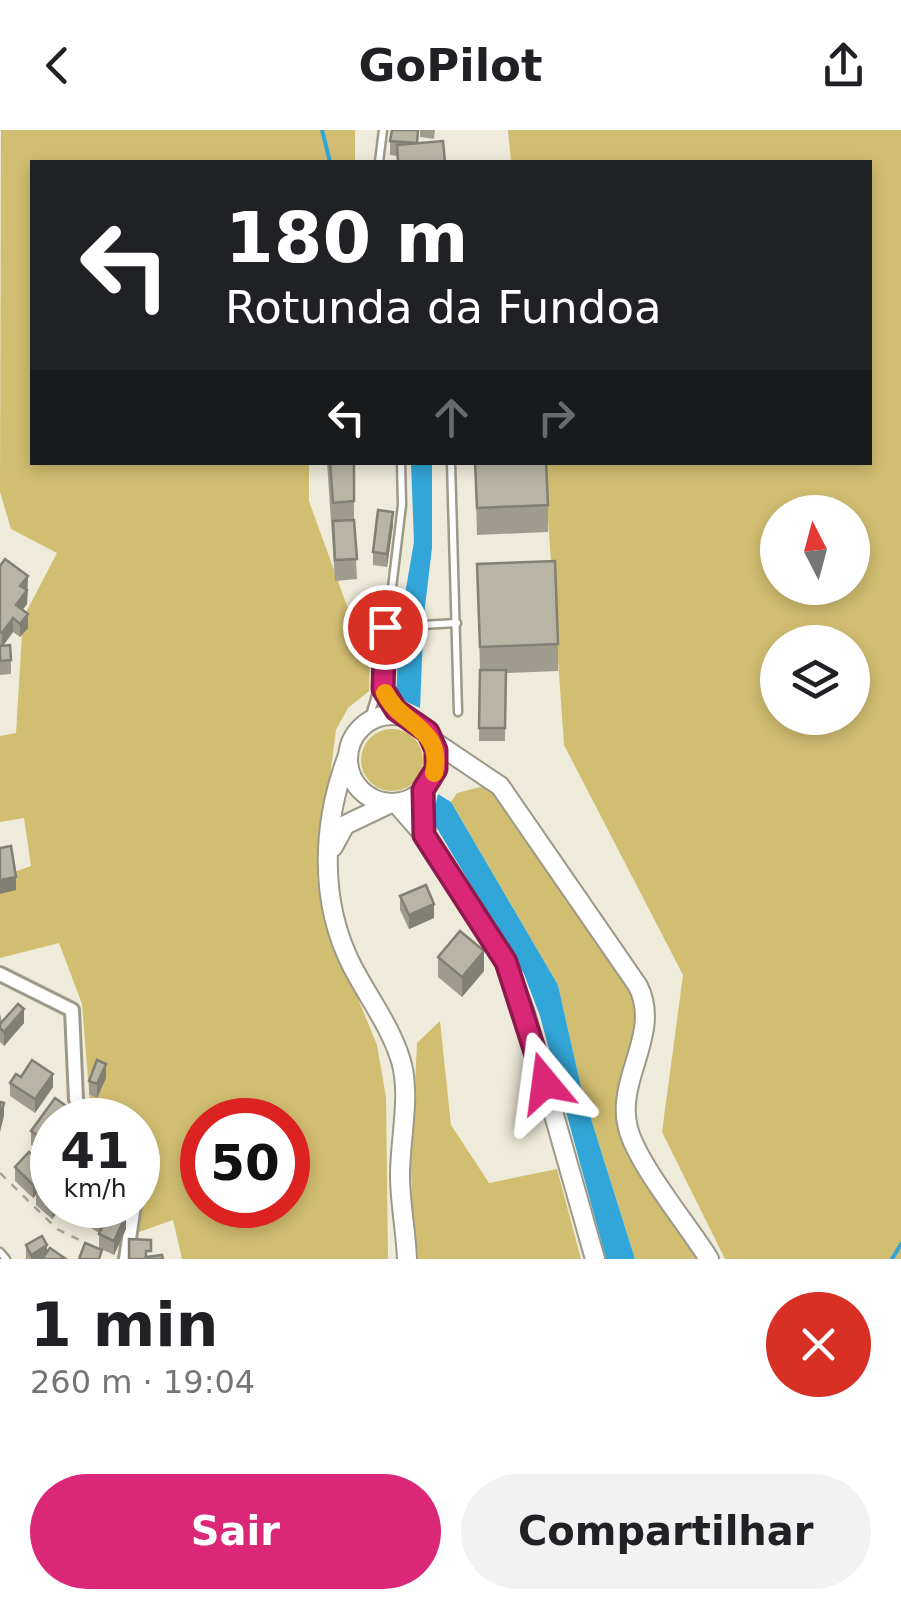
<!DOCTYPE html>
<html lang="pt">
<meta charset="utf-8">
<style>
:root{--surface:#fff;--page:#f2f2f2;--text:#202124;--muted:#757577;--accent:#db2777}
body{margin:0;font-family:"DejaVu Sans",sans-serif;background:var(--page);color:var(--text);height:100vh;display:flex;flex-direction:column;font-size:38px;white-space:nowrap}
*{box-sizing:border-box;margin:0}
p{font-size:32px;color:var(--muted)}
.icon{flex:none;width:55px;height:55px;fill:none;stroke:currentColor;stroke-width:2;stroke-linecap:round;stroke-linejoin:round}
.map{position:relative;height:1129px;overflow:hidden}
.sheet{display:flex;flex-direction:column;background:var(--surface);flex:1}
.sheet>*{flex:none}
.banner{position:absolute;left:30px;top:30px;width:842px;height:305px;border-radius:0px;box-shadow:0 5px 15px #0003;background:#202124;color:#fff;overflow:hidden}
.needle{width:65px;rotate:354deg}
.buttons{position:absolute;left:760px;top:365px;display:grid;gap:20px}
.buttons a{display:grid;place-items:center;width:110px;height:110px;border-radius:50%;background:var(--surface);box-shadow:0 5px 15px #0003;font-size:50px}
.speed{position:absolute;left:30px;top:968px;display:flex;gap:20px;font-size:50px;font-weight:700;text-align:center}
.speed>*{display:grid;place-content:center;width:130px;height:130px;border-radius:50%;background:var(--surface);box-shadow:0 5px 15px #0003;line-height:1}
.speed small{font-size:25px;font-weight:400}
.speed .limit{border:15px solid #d22;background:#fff;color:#111}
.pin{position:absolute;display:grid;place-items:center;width:85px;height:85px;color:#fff;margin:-42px;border:5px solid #fff;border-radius:50%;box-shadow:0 2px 10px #0007}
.me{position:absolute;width:110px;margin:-55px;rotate:344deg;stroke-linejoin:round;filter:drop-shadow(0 0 8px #0008)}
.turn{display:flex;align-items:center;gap:35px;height:210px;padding:0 30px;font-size:45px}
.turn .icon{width:130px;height:130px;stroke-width:2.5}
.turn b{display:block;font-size:70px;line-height:85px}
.lanes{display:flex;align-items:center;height:95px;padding:0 30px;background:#0003;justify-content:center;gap:50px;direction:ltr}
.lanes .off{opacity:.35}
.round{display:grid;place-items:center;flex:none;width:105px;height:105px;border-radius:52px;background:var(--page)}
.overview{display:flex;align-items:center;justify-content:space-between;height:170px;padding:0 30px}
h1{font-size:60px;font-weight:700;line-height:75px}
.cta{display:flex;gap:20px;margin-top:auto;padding:20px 30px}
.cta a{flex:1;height:115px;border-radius:60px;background:var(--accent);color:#fff;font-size:40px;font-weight:700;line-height:115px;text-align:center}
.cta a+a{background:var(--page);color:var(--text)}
header{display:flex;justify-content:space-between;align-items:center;height:130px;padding:0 30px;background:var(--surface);font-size:45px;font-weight:700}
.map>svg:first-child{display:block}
.green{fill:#d2be71;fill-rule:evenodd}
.water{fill:#32a6d8}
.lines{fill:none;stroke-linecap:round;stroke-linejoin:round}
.stream{stroke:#32a6d8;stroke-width:4}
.lane-casing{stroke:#9d9989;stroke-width:11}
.street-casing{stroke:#9d9989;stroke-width:18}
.secondary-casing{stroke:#9d9989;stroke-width:22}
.path{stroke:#a7a497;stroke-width:2.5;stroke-dasharray:8 8;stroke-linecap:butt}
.lane{stroke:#fff;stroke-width:6}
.street{stroke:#fff;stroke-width:12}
.secondary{stroke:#fff;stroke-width:18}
.wall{fill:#9f9c8e}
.shaded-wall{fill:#827f74}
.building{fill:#b9b5a5;stroke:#827f74;stroke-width:2.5}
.route-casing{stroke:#8e194d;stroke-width:25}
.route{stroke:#db2777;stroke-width:18}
.slow{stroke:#f59e0b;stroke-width:18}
</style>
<header><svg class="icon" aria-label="back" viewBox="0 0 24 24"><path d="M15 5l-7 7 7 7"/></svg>GoPilot<svg class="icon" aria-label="share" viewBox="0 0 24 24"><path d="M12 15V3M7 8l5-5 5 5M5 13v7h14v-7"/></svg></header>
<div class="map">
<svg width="901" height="1129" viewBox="0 0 901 1129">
<rect width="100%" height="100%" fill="#efebda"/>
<g class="green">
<path d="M1,0H355V32H32V332L309,333V371L351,487H371L369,561L348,578L336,600L317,748L324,786L377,915L386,967L388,1129H182L173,1090L139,1102L138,1048L161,1027L138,1009V990H94L91,986L82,874L59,813L0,828V747L31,736L24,688L0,692V606L16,603L23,488L57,423L11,399L0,362ZM202,990H288V1075H202Z"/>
<path d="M508,0H901V1129H725L662,1002L683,845L564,615L544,333L870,332V32H511ZM778,382H852V458H778ZM778,512H852V588H778Z"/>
<circle cx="392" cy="630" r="31"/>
<path d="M480,657L496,662C541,737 595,804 642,877L618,972L700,1129H635L581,957L558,855L451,672L457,663Z"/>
<path d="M440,891L451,995L489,1053L557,1039L581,1129H414L411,1037L417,913Z"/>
</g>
<g class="water">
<path d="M411,333H432V418L424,485L401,487L414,412Z"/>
<path d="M423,505L420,578L396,567L399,506Z"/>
<path d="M438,664L451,672L558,855L581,957L635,1129H606L540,886L524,844L432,690Z"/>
</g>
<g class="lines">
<g class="stream">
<path d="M322,0L330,32"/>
<path d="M414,507L416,482"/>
<path d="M892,1129L901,1114"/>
</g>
<g class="lane-casing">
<g id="lane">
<path d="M379,32L383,0"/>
<path d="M451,332L458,582"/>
<path d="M385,497L457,493"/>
<path d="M382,553L402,586"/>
<path d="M368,592L381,549L402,375L401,332"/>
<path d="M0,1122L6,1129"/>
</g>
</g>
<g class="street-casing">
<g id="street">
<path d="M0,844L72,880L76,969L85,990"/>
<path d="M126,1129L134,1075"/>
</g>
</g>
<g class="secondary-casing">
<g id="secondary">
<circle cx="392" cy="629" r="44"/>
<path d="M433,611L500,656L638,856C662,904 615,949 628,998C637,1034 688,1095 709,1129"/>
<path d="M347,628C322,695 319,771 352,836C368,867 391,897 401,931C411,965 400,1009 400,1045C400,1073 406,1101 407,1129"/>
<path d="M396,673L424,705L506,833L525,883L595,1129"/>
<path d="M333,717L345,695L389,674"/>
</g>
</g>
<path class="path" d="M0,1043L57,1099L92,1116"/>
<use href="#lane" class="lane"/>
<use href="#street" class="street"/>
<use href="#secondary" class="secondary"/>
</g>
<g class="wall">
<path d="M420,0H435L434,9L420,7Z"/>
<path d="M390,11L418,13L445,32H397V26L390,25Z"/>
<path d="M327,332H354V390L357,449L335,451Z"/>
<path d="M475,332L548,375V402L477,405Z"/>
<path d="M393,395L387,437L373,435V422Z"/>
<path d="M477,434L558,514V541L506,543L505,611H479L480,540Z"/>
<path d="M0,436L28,459L27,474L22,480L28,498L20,507L13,502L3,516L11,530V544L0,545Z"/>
<path d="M400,766L434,788L409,799L400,780Z"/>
<path d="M438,827L484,841L462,867L438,847Z"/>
<path d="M0,883L2,892L24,893L4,916L0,912Z"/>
<path d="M21,947L53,957L35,983L10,966V953Z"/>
<path d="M106,948L97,968L89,964V951Z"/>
<path d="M55,968L69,978V990H52V1030V1024L49,1027L31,1015V1001Z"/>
<path d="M15,1037L48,1049L52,1075H64L52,1089L36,1075V1065L33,1068L15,1051Z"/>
<path d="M116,1075L114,1080L126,1099L114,1125L99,1118V1104L102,1098L99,1103L85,1094V1080Z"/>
<path d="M26,1115L47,1121L66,1129H26Z"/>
</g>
<g class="shaded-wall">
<path d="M393,382V395L387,437V424Z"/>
<path d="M28,446L27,474L16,489V475L20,456Z"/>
<path d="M28,484V498L20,507V494Z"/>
<path d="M13,488V502L2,517V503Z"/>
<path d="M16,747V760L0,764V750Z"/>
<path d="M434,774V788L409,799V785Z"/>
<path d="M484,821V841L462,867V847Z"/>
<path d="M24,879V893L4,916V902Z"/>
<path d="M106,934V948L97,968V954Z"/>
<path d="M53,944V957L35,983V969Z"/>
<path d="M4,973V986L0,1002V989Z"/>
<path d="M52,1009V1024L49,1027V1013Z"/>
<path d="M48,1040V1053L36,1061V1065L33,1068V1055Z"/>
<path d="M52,1075H64L52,1089Z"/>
<path d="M108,1075H116V1077L99,1103V1089Z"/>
<path d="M126,1085V1099L114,1125V1111Z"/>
<path d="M47,1115V1129H31V1125Z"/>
</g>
<g class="building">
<path d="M392,0H418L417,13L390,11Z"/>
<path d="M443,11L445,32H398L397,15Z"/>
<path d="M330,332H354V371L333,373Z"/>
<path d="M475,332H546L548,375L477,378Z"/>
<path d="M378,380L393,382L387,424L373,422Z"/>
<path d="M354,390L357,429L335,430L333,391Z"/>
<path d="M5,429L28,446L20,456L27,460L16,475L28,484L20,494L13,488L2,503L0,502V436Z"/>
<path d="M555,431L558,514L480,517L477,434Z"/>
<path d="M10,515L11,530L0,531V516Z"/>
<path d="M480,540H506L505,598H479Z"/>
<path d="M11,716L16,747L0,750V718Z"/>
<path d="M426,755L434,774L409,785L400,766Z"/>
<path d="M460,801L484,821L462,847L438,827Z"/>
<path d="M18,874L24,879L4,902L0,898V894Z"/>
<path d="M32,930L53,944L35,969L10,953L16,944L21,947Z"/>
<path d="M97,930L106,934L97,954L89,951Z"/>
<path d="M55,968L69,978L63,986L67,989L66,990H52V1009L49,1013L31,1001Z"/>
<path d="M0,972L4,973L0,989Z"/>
<path d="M29,1022L48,1040L33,1055L15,1037Z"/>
<path d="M52,1043V1075L36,1061Z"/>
<path d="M89,1075H108L99,1089L85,1080Z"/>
<path d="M111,1078L126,1085L114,1111L99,1104Z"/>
<path d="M42,1106L47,1115L31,1125L26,1115Z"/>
<path d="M129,1109L151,1110V1121H146V1129H129Z"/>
<path d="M85,1113L102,1120L99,1129H79Z"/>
<path d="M50,1118L66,1129H42Z"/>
<path d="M162,1125L163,1129H147L146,1127Z"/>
</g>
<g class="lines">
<g class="route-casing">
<path id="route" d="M385,497L383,559L396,580L428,602L436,620V639L423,660L424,705L506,832L545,953"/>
</g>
<use href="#route" class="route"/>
<path class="slow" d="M385,563C401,596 444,597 434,643"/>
</g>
</svg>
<div class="buttons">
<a><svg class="needle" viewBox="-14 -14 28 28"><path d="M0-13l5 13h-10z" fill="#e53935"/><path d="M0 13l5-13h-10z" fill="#757577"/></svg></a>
<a><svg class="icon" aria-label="layers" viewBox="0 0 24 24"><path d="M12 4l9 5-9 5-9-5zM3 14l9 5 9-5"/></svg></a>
</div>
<div class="speed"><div>41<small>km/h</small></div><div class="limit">50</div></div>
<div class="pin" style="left:385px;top:497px;background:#d93025"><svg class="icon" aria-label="arrive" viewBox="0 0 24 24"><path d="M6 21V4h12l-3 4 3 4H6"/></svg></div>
<svg class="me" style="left:545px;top:953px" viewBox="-20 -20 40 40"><path d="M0-17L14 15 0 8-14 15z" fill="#db2777" stroke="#fff" stroke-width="4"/></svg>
<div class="banner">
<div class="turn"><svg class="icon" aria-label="left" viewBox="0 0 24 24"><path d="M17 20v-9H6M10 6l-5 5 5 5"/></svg><div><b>180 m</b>Rotunda da Fundoa</div></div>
<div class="lanes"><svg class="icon" aria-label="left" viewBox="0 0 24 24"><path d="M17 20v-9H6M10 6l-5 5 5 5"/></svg><svg class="icon off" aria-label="ahead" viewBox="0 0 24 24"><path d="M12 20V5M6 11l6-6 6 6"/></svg><svg class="icon off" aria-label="right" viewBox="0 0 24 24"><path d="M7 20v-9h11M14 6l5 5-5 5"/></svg></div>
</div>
</div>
<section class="sheet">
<div class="overview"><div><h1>1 min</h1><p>260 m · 19:04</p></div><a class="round" style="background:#d93025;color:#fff"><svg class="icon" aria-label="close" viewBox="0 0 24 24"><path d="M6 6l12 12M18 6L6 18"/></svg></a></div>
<div class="cta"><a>Sair</a><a>Compartilhar</a></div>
</section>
